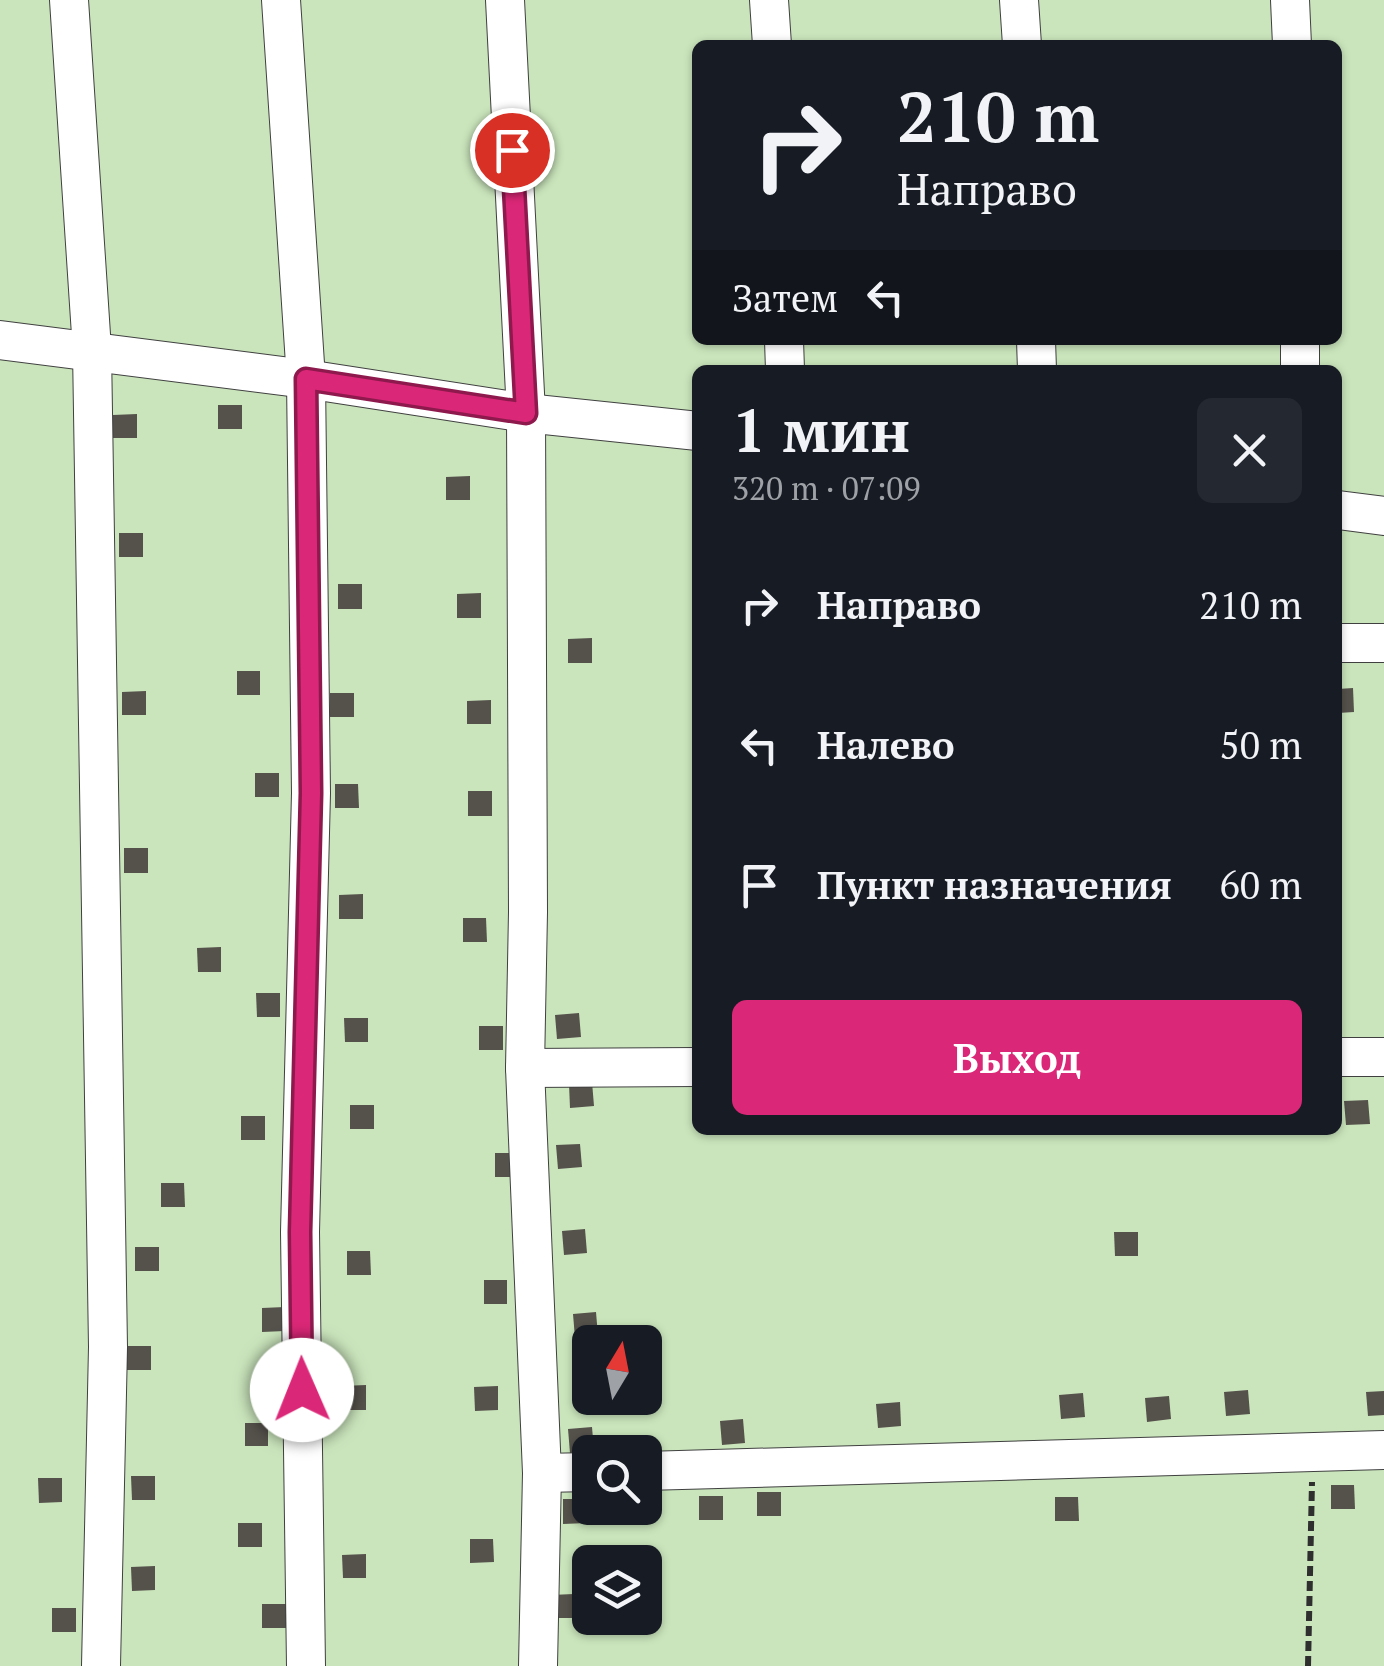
<!DOCTYPE html>
<html lang="ru">
<meta charset="utf-8">
<style>
:root{--surface:#171b24;--page:#242831;--text:#f1f3f6;--muted:#9ea1a6;--accent:#db2777}
body{margin:0;font-family:"PT Serif",serif;background:var(--page);color:var(--text);height:100vh;display:flex;flex-direction:column;font-size:38px;white-space:nowrap}
*{box-sizing:border-box;margin:0}
p{font-size:32px;color:var(--muted)}
.icon{flex:none;width:55px;height:55px;fill:none;stroke:currentColor;stroke-width:2;stroke-linecap:round;stroke-linejoin:round}
.map{position:relative;flex:1;overflow:hidden}
.sheet{position:absolute;left:692px;top:365px;width:650px;height:770px;display:flex;flex-direction:column;background:var(--surface);border-radius:15px;box-shadow:0 2px 8px #0004}
.sheet>*{flex:none}
.guide{position:absolute;left:692px;top:40px;width:650px;height:305px;border-radius:15px;box-shadow:0 2px 8px #0004;background:#171b24;color:var(--text);overflow:hidden}
.needle{width:65px;rotate:10deg}
.fabs{position:absolute;left:572px;top:1325px;display:grid;gap:20px}
.fabs a{display:grid;place-items:center;width:90px;height:90px;border-radius:15px;background:var(--surface);box-shadow:0 2px 8px #0004;font-size:50px}
.pin{position:absolute;display:grid;place-items:center;width:85px;height:85px;color:#fff;margin:-42px;border:5px solid #fff;border-radius:50%;box-shadow:0 2px 10px #0007}
.me{position:absolute;width:110px;margin:-55px;rotate:359deg;stroke-linejoin:round;filter:drop-shadow(0 0 8px #0008)}
.turn{display:flex;align-items:center;gap:35px;height:210px;padding:0 40px;font-size:45px}
.turn .icon{width:130px;height:130px;stroke-width:2.5}
.turn b{display:block;font-size:70px;line-height:85px}
.then{display:flex;align-items:center;height:95px;padding:0 40px;background:#0003;gap:20px;font-size:38px}
.round{display:grid;place-items:center;flex:none;width:105px;height:105px;border-radius:15px;background:var(--page)}
.summary{display:flex;align-items:center;justify-content:space-between;height:170px;padding:0 40px}
h1{font-size:60px;font-weight:800;line-height:75px}
.action{display:flex;gap:20px;margin-top:auto;padding:20px 40px}
.action a{flex:1;height:115px;border-radius:15px;background:var(--accent);color:#fff;font-size:40px;font-weight:800;line-height:115px;text-align:center}
ul{padding:0;list-style:none}
li{display:flex;align-items:center;gap:30px;height:140px;padding:0 40px}
li div{flex:1}
li b{display:block;font-size:38px}
li em{font-style:normal}
.map>svg:first-child{display:block}
.green{fill:#cae5bc;fill-rule:evenodd}
.building{fill:#55514b}
.lines{fill:none;stroke-linecap:round;stroke-linejoin:round}
.street-casing{stroke:#404040;stroke-width:40}
.path{stroke:#2f2f2f;stroke-width:6;stroke-dasharray:10 5;stroke-linecap:butt}
.street{stroke:#fff;stroke-width:38}
.route-casing{stroke:#8e194d;stroke-width:25}
.route{stroke:#db2777;stroke-width:18}
</style>
<div class="map">
<svg width="1384" height="1666" viewBox="0 0 1384 1666">
<rect width="100%" height="100%" fill="#fdfdef"/>
<path class="green" d="M0,0H1384V1666H0ZM698,45H1338V340H698ZM698,370H1338V1130H698ZM590,1342H645V1398H590ZM590,1452H645V1508H590ZM590,1562H645V1618H590Z"/>
<g class="building">
<rect x="218" y="405" width="24" height="24"/>
<path d="M137,414V438H113V415Z"/>
<path d="M470,476V500H446V477Z"/>
<rect x="119" y="533" width="24" height="24"/>
<rect x="338" y="584" width="24" height="25"/>
<path d="M481,593V618H457V594Z"/>
<path d="M592,638V663H568V639Z"/>
<rect x="237" y="671" width="23" height="24"/>
<path d="M1353,688L1354,712L1338,713V689Z"/>
<path d="M146,691V715H122V692Z"/>
<rect x="330" y="693" width="24" height="24"/>
<path d="M491,700V724H467V701Z"/>
<rect x="255" y="773" width="24" height="24"/>
<path d="M335,784H358L359,808H335Z"/>
<rect x="468" y="791" width="24" height="25"/>
<rect x="124" y="848" width="24" height="25"/>
<path d="M363,894V919H339V895Z"/>
<path d="M463,918H486L487,942H463Z"/>
<path d="M221,947V972H198L197,948Z"/>
<path d="M256,993H280V1017H257Z"/>
<path d="M579,1013L581,1037L557,1039L555,1015Z"/>
<path d="M344,1018H368V1042H345Z"/>
<rect x="479" y="1026" width="24" height="24"/>
<path d="M592,1082L594,1106L570,1108L569,1084Z"/>
<path d="M1368,1100L1370,1124L1346,1125L1344,1101Z"/>
<rect x="350" y="1105" width="24" height="24"/>
<rect x="241" y="1116" width="24" height="24"/>
<path d="M580,1144L582,1167L558,1169L556,1145Z"/>
<path d="M495,1153H519L518,1177H495Z"/>
<path d="M161,1183H184L185,1207H161Z"/>
<path d="M585,1229L587,1253L564,1255L562,1231Z"/>
<path d="M1114,1232H1138V1256H1115Z"/>
<rect x="135" y="1247" width="24" height="24"/>
<path d="M347,1251H370L371,1275H347Z"/>
<rect x="484" y="1280" width="23" height="24"/>
<path d="M285,1307V1331L262,1332V1308Z"/>
<path d="M596,1312L598,1336L575,1338L573,1314Z"/>
<rect x="127" y="1346" width="24" height="24"/>
<path d="M366,1385V1410H342V1386Z"/>
<path d="M498,1386V1410L475,1411L474,1387Z"/>
<path d="M1248,1390L1250,1414L1226,1416L1224,1392Z"/>
<path d="M1384,1391V1415L1368,1416L1366,1392Z"/>
<path d="M1083,1393L1085,1417L1061,1419L1059,1395Z"/>
<path d="M1169,1396L1171,1419L1147,1422L1145,1398Z"/>
<path d="M900,1402L901,1426L878,1428L876,1404Z"/>
<path d="M743,1419L745,1443L722,1445L720,1421Z"/>
<rect x="245" y="1423" width="23" height="23"/>
<path d="M592,1427L594,1451L570,1453L568,1429Z"/>
<path d="M131,1476H155V1500H132Z"/>
<path d="M38,1478H62V1502L39,1503Z"/>
<path d="M1331,1485H1354L1355,1509H1331Z"/>
<rect x="757" y="1492" width="24" height="24"/>
<rect x="699" y="1496" width="24" height="24"/>
<path d="M1055,1497H1078L1079,1521H1055Z"/>
<path d="M563,1499H587V1523L563,1524Z"/>
<rect x="238" y="1523" width="24" height="24"/>
<path d="M470,1539H493L494,1562L470,1563Z"/>
<path d="M366,1554V1578H343L342,1555Z"/>
<path d="M155,1566V1590L132,1591L131,1567Z"/>
<path d="M574,1594L575,1618H551V1595Z"/>
<rect x="262" y="1604" width="24" height="24"/>
<rect x="52" y="1608" width="24" height="24"/>
</g>
<g class="lines">
<g class="street-casing">
<g id="street">
<path d="M69,0L92,350L108,1347L101,1666"/>
<path d="M281,0L306,379L311,793L300,1232L306,1666"/>
<path d="M505,0L526,413L528,912L525,1068L542,1473L538,1666"/>
<path d="M769,0L772,45"/>
<path d="M1019,0L1022,45"/>
<path d="M1290,0L1292,45"/>
<path d="M0,340L306,379L526,413L698,431"/>
<path d="M784,340L785,370"/>
<path d="M1036,340L1037,370"/>
<path d="M1300,340V370"/>
<path d="M1338,510L1384,516"/>
<path d="M1338,643H1384"/>
<path d="M1338,1057H1384"/>
<path d="M525,1068L698,1067"/>
<path d="M645,1471L1384,1450"/>
<path d="M542,1473L590,1472"/>
</g>
</g>
<path class="path" d="M1308,1666L1312,1482"/>
<use href="#street" class="street"/>
</g>
<g class="lines">
<g class="route-casing">
<path id="route" d="M302,1390L300,1232L311,793L306,379L526,413L512,150"/>
</g>
<use href="#route" class="route"/>
</g>
</svg>
<div class="fabs">
<a><svg class="needle" viewBox="-14 -14 28 28"><path d="M0-13l5 13h-10z" fill="#e53935"/><path d="M0 13l5-13h-10z" fill="#9ea1a6"/></svg></a>
<a><svg class="icon" aria-label="search" viewBox="0 0 24 24"><circle cx="10" cy="10" r="6"/><path d="M15 15l6 6"/></svg></a>
<a><svg class="icon" aria-label="layers" viewBox="0 0 24 24"><path d="M12 4l9 5-9 5-9-5zM3 14l9 5 9-5"/></svg></a>
</div>
<div class="pin" style="left:512px;top:150px;background:#d93025"><svg class="icon" aria-label="arrive" viewBox="0 0 24 24"><path d="M6 21V4h12l-3 4 3 4H6"/></svg></div>
<svg class="me" style="left:302px;top:1390px" viewBox="-20 -20 40 40"><circle r="19" fill="#fff"/><path d="M0-13L10 11 0 6-10 11z" fill="#db2777"/></svg>
<div class="guide">
<div class="turn"><svg class="icon" aria-label="right" viewBox="0 0 24 24"><path d="M7 20v-9h11M14 6l5 5-5 5"/></svg><div><b>210 m</b>Направо</div></div>
<div class="then">Затем<svg class="icon" aria-label="left" viewBox="0 0 24 24"><path d="M17 20v-9H6M10 6l-5 5 5 5"/></svg></div>
</div>
<section class="sheet">
<div class="summary"><div><h1>1 мин</h1><p>320 m · 07:09</p></div><a class="round"><svg class="icon" aria-label="close" viewBox="0 0 24 24"><path d="M6 6l12 12M18 6L6 18"/></svg></a></div>
<ul>
<li><svg class="icon" aria-label="right" viewBox="0 0 24 24"><path d="M7 20v-9h11M14 6l5 5-5 5"/></svg><div><b>Направо</b></div><em>210 m</em></li>
<li><svg class="icon" aria-label="left" viewBox="0 0 24 24"><path d="M17 20v-9H6M10 6l-5 5 5 5"/></svg><div><b>Налево</b></div><em>50 m</em></li>
<li><svg class="icon" aria-label="arrive" viewBox="0 0 24 24"><path d="M6 21V4h12l-3 4 3 4H6"/></svg><div><b>Пункт назначения</b></div><em>60 m</em></li>
</ul>
<div class="action"><a>Выход</a></div>
</section>
</div>
